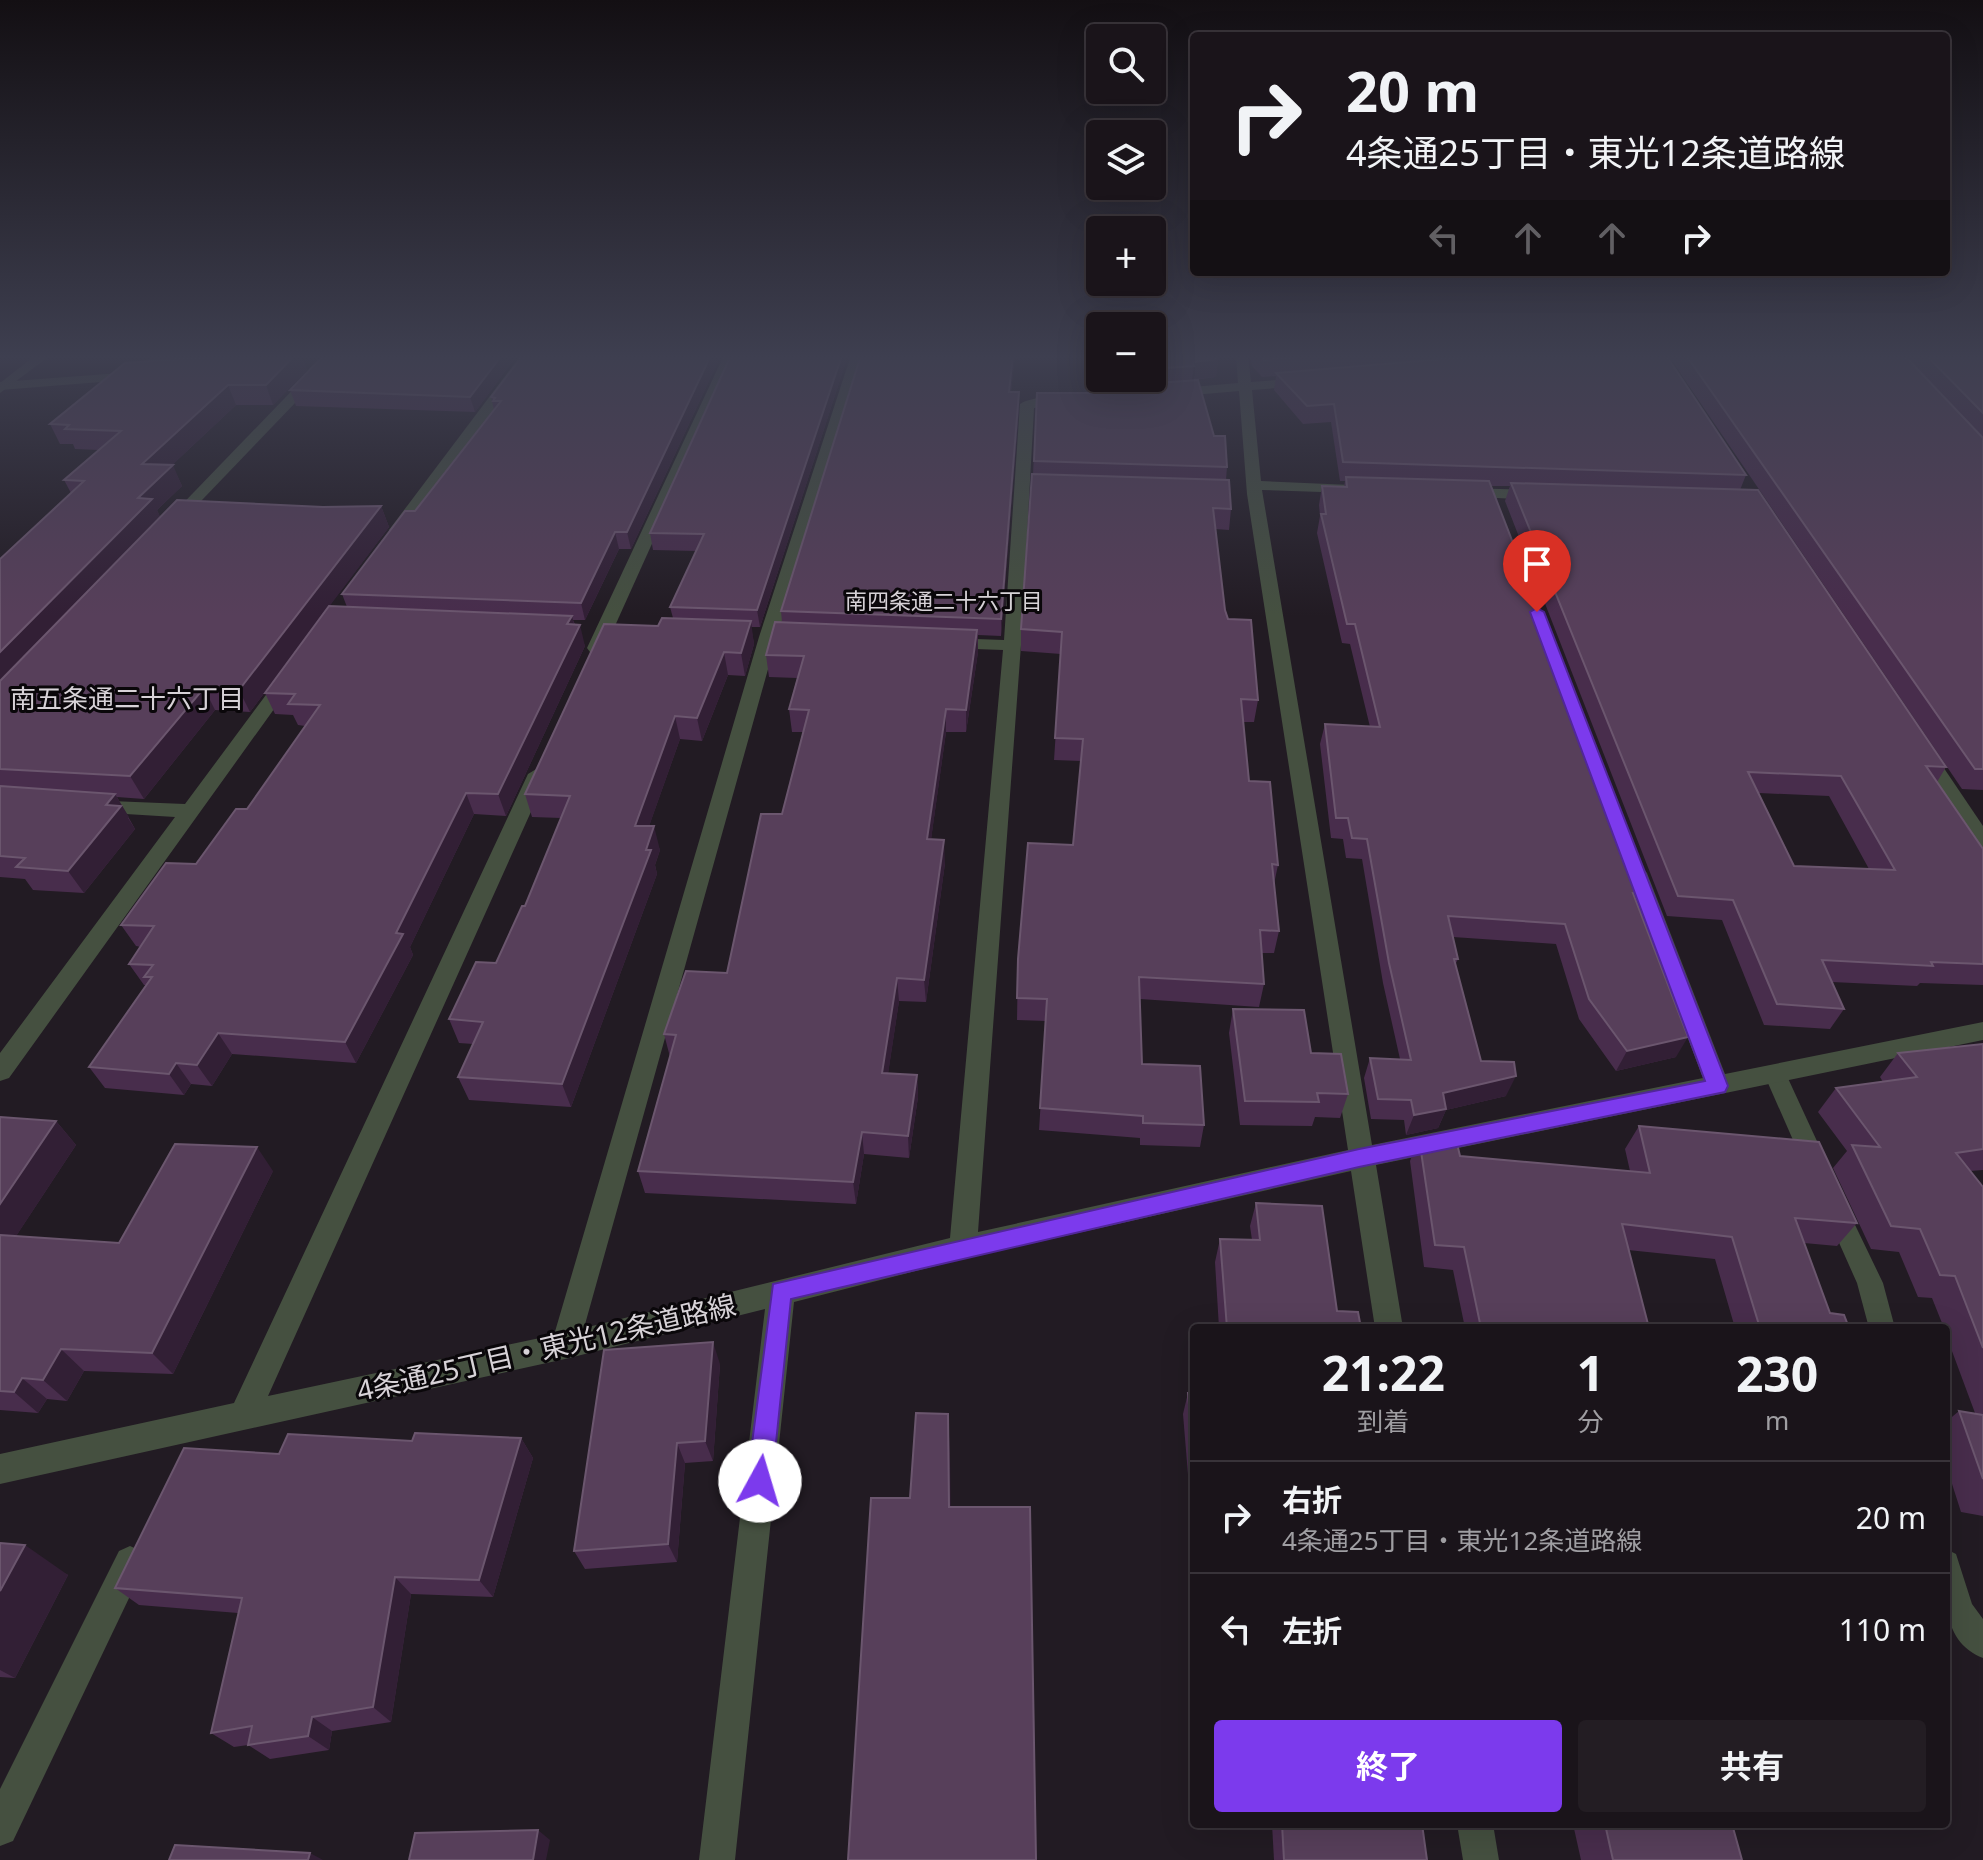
<!DOCTYPE html>
<html lang="ja">
<meta charset="utf-8">
<style>
:root{--surface:#1a141a;--page:#231d23;--text:#f1f3f6;--muted:#9f9ea2;--line:#383339;--accent:#7c3aed}
body{margin:0;font-family:"Noto Sans","Noto Sans JP",sans-serif;background:var(--page);color:var(--text);height:100vh;display:flex;flex-direction:column;font-size:30px;white-space:nowrap}
*{box-sizing:border-box;margin:0}
p{font-size:26px;color:var(--muted)}
.icon{flex:none;width:44px;height:44px;fill:none;stroke:currentColor;stroke-width:2;stroke-linecap:round;stroke-linejoin:round}
.map{position:relative;flex:1;overflow:hidden}
.side{position:absolute;left:1190px;top:1324px;width:760px;height:504px;display:flex;flex-direction:column;background:var(--surface);border-radius:8px;box-shadow:0 8px 32px #0002,0 0 0 2px var(--line)}
.side>*{flex:none}
.hud{position:absolute;left:1190px;top:32px;width:760px;height:244px;border-radius:8px;box-shadow:0 8px 32px #0002,0 0 0 2px var(--line);background:#1a141a;color:var(--text);overflow:hidden}
.controls{position:absolute;left:1086px;top:24px;display:grid;gap:16px}
.controls a{display:grid;place-items:center;width:80px;height:80px;border-radius:8px;background:var(--surface);box-shadow:0 8px 32px #0002,0 0 0 2px var(--line);font-size:40px}
.pin{position:absolute;display:grid;place-items:center;width:68px;height:68px;color:#fff;margin:-82px -34px;border-radius:50% 50% 50% 0;rotate:-45deg;box-shadow:0 0 8px #0007}
.pin .icon{rotate:45deg}
.me{position:absolute;width:88px;margin:-44px;rotate:6deg;stroke-linejoin:round;filter:drop-shadow(0 0 6px #0008)}
.turn{display:flex;align-items:center;gap:28px;height:168px;padding:0 24px;font-size:36px}
.turn .icon{width:104px;height:104px;stroke-width:2.5}
.turn b{display:block;font-size:56px;line-height:68px}
.lanes{display:flex;align-items:center;height:76px;padding:0 24px;background:#0003;justify-content:center;gap:40px;direction:ltr}
.lanes .off{opacity:.35}
.eta{display:flex;justify-content:space-evenly;align-items:center;height:136px;text-align:center}
.eta b{font-size:48px;font-weight:700;line-height:56px}
.action{display:flex;gap:16px;margin-top:auto;padding:16px 24px}
.action a{flex:1;height:92px;border-radius:8px;background:var(--accent);color:#fff;font-size:32px;font-weight:700;line-height:92px;text-align:center}
.action a+a{background:var(--page);color:var(--text)}
ul{padding:0;list-style:none}
li{display:flex;align-items:center;gap:24px;height:112px;padding:0 24px;border-top:2px solid var(--line)}
li div{flex:1}
li b{display:block;font-size:30px}
li em{font-style:normal}
.map>svg:first-child{display:block}
.lines{fill:none;stroke-linecap:round;stroke-linejoin:round}
.service{fill:#455040;fill-rule:evenodd}
.minor{fill:#455040;fill-rule:evenodd}
.tertiary{fill:#455040;fill-rule:evenodd}
.wall{fill:#482d4c;fill-rule:evenodd}
.shaded-wall{fill:#321f35}
.building{fill:#573f5a;stroke:#6b566e;stroke-width:2;fill-rule:evenodd}
.route{fill:#7c3aed;stroke:#51269a;stroke-width:2}
.labels{text-anchor:middle;dominant-baseline:central;stroke-width:6;stroke-linejoin:round;paint-order:stroke}
.far-neighbourhood-label{font-size:22px;fill:#d7d2d7;stroke:#0a070a}
.neighbourhood-label{font-size:26px;fill:#d7d2d7;stroke:#0a070a}
.near-street-label{font-size:28px;fill:#d7d2d7;stroke:#0a070a}
</style>
<div class="map">
<svg width="1983" height="1860" viewBox="0 0 1983 1860">
<rect width="100%" height="100%" fill="#221b23"/>
<g class="lines">
<g class="service">
<path d="M1775,1065L1783,1068L1786,1074L1828,1165L1824,1172L1816,1175L1808,1172L1804,1165L1764,1074L1767,1068Z"/>
<path d="M1836,1199L1844,1202L1883,1283L1895,1328H1869L1857,1283L1824,1209L1828,1202Z"/>
<path d="M1946,1549L1956,1554L1972,1604L1983,1619V1658C1938,1640 1946,1589 1946,1549Z"/>
</g>
<g class="minor">
<path d="M521,355H534L401,536H389V530Z"/>
<path d="M724,355H737L605,648L602,652H590L587,648Z"/>
<path d="M851,355H864L777,637L584,1328L950,1238L1003,650L947,648L938,643L947,638L1004,640L1020,404C1030,397 1061,394 1071,401L1064,405L1034,408L1021,645L978,1232L1348,1150L1247,494L1239,391L1170,397L1163,393L1170,389L1238,383L1236,355H1248L1251,382L1303,378L1310,382L1303,386L1252,390L1261,481L1351,485L1358,489L1351,493L1262,490L1372,1145L1703,1078L1625,873L1629,868H1643L1647,873L1725,1074L1983,1022V1040L1376,1165L1403,1328H1375L1351,1171L963,1259L794,1302L735,1860H699L765,1309L565,1359L0,1484V1454L234,1403L528,774L538,768L548,774L268,1396L554,1335L759,637Z"/>
<path d="M134,372L139,373V379L0,390V382Z"/>
<path d="M308,374L320,377L178,525H168V519Z"/>
<path d="M1465,488L1535,490L1543,495L1535,500L1460,496V490Z"/>
<path d="M286,675L292,676L295,680L292,684L9,1078L0,1081V1053L175,817L93,812L86,810L83,805L86,800L185,804L280,676Z"/>
<path d="M1924,747L1931,749L1983,826V849L1976,847L1914,753Z"/>
<path d="M130,1546L141,1551L146,1562L141,1573L13,1841L0,1846V1789L119,1551Z"/>
<path d="M1457,1824H1493L1499,1860H1463Z"/>
</g>
<path class="tertiary" d="M36,355H51L0,393V383Z"/>
</g>
<g class="wall">
<path d="M126,355H316L302,356L307,370L273,405H236L172,465L182,486L157,510L160,517L323,507L381,506L389,527L329,606L347,607L342,594L415,511L494,410L491,397L523,355H721L631,549H619L585,620H573L585,646L506,816L474,814L410,947L413,955L356,1063L232,1054L212,1086L191,1084L184,1095L105,1088L89,1067L147,985H144L129,964L141,947L136,946L121,925L196,864L247,809L305,726L298,725L293,715L275,714L265,693L294,653L250,712L215,710L144,799L117,797L135,829L84,893L33,890L25,879L0,877V559L71,493L64,480L99,450L75,449L73,444H60L50,424L150,362L148,356Z"/>
<path d="M324,355H517L475,412L296,406L290,390Z"/>
<path d="M731,355H848L760,627H751L754,644L745,676L728,675L702,741L680,739L649,826L660,850L655,865L657,874L571,1107L469,1100L458,1077L473,1044L459,1043L449,1019L496,963L525,906L561,818L532,817L525,794L658,626L673,618L670,607L697,551L653,550L650,533Z"/>
<path d="M861,355H1015L1011,392L1019,407L1001,636L978,635V652L966,732H946L931,839L945,863L926,1002L899,1001L888,1073L917,1075L918,1097L909,1158L864,1154L856,1204L645,1193L638,1171L670,1057L664,1034L727,973L782,814L803,732H792L789,709L797,678L769,677L766,655L782,622L781,611Z"/>
<path d="M1087,355H1100V377Z"/>
<path d="M1152,355L1218,359L1216,377L1192,380L1227,467L1226,480L1231,509L1229,530L1215,529L1225,610L1258,700L1254,722H1243L1249,781L1278,865L1274,884L1279,931L1274,953H1262L1264,984L1259,1007L1140,999L1142,1064L1204,1125L1200,1147L1140,1145V1138L1039,1130L1046,1021L1017,1020L1018,959L1073,845L1081,761L1054,760L1061,654L1021,651V629L1033,474L1037,393H1117V390H1108L1101,378H1152Z"/>
<path d="M1250,355H1448L1447,359L1462,358V355H1666L1746,475L1740,490L1946,767L1937,782L1983,849V985L1920,983L1917,986L1832,982L1844,1009L1830,1029L1764,1025L1722,920L1667,916L1505,501L1510,486H1491L1649,894L1640,912L1676,1057L1616,1071L1579,1019L1556,944L1453,937L1458,959L1455,965L1481,1061L1506,1096L1446,1110L1438,1128L1406,1135L1404,1120L1371,1119L1364,1078L1370,1058L1400,1059L1383,983L1362,859L1346,858L1343,839L1331,838L1320,744L1325,724L1370,727L1350,644L1342,643L1317,533L1320,516L1319,505L1322,486L1344,487L1345,481H1340L1331,422L1303,424L1274,390L1276,376L1262,377L1252,366ZM1759,793L1829,796L1869,869L1794,866Z"/>
<path d="M1668,355H1983V790L1962,789Z"/>
<path d="M1233,1009L1311,1053L1348,1094L1340,1118L1315,1117L1312,1126L1240,1125L1229,1033Z"/>
<path d="M1983,1044V1170L1970,1171L1983,1187V1516L1961,1512L1946,1465V1422L1959,1411L1975,1413L1946,1335V1328H1944L1932,1298L1918,1297L1899,1252L1871,1249L1833,1168L1847,1151L1818,1112L1836,1088L1883,1082L1880,1077L1898,1053Z"/>
<path d="M0,1117L56,1121L76,1145L16,1236L119,1243L273,1171L173,1374L84,1371L67,1401L47,1399L38,1413L0,1410Z"/>
<path d="M1639,1126L1857,1223L1837,1246L1804,1243L1830,1313L1849,1328H1735L1715,1259L1628,1250L1649,1328H1465L1453,1270L1424,1267L1410,1161L1419,1138L1460,1156L1630,1171L1625,1149Z"/>
<path d="M1256,1203L1337,1311L1361,1328H1219L1215,1262L1220,1239L1252,1240L1250,1226Z"/>
<path d="M720,1364L713,1461L685,1463L677,1562L585,1569L574,1551Z"/>
<path d="M1188,1393H1194V1547L1183,1414Z"/>
<path d="M521,1438L533,1458L493,1597L411,1594L391,1722L332,1731L329,1750L270,1759L248,1745L234,1747L211,1733L238,1613L139,1605L115,1588L279,1454L412,1441Z"/>
<path d="M0,1543L68,1575L15,1678L0,1677Z"/>
<path d="M1272,1824H1422L1427,1860H1274Z"/>
<path d="M1573,1824H1732L1742,1860H1581Z"/>
</g>
<g class="shaded-wall">
<path d="M295,355H302L307,370L273,405L266,385Z"/>
<path d="M502,355H517L475,412L470,397Z"/>
<path d="M711,355H721L631,549L627,532Z"/>
<path d="M842,355H848L760,627L757,610Z"/>
<path d="M1013,355H1015L1009,407V392Z"/>
<path d="M1218,359L1216,377L1192,379L1194,366L1193,362Z"/>
<path d="M228,385L236,405L152,484L142,464Z"/>
<path d="M1019,392V407L1001,636V619Z"/>
<path d="M173,465L182,486L157,510L162,520L0,689V652L138,498Z"/>
<path d="M381,506L389,527L250,712L239,690Z"/>
<path d="M615,532L619,549L585,620L581,603Z"/>
<path d="M572,616L576,632L580,625L585,646L506,816L498,794Z"/>
<path d="M751,621L754,644L745,676L741,653Z"/>
<path d="M977,630L978,652L966,732V710Z"/>
<path d="M724,652L728,675L702,741L697,718Z"/>
<path d="M204,688L215,710L144,799L130,776Z"/>
<path d="M946,709V732L928,862L927,839Z"/>
<path d="M675,716L680,739L641,849L635,826Z"/>
<path d="M466,793L474,814L410,947L413,955L356,1063L345,1042L396,933Z"/>
<path d="M115,794L129,817L128,818L135,829L84,893L68,871L106,805Z"/>
<path d="M654,826L660,850L655,865L657,874L571,1107L562,1084Z"/>
<path d="M944,840L945,863L926,1002L924,980Z"/>
<path d="M897,978L899,1001L885,1095L882,1073Z"/>
<path d="M218,1033L232,1054L212,1086L197,1065Z"/>
<path d="M1688,1037L1676,1057L1616,1071L1627,1051Z"/>
<path d="M176,1063L191,1084L184,1095L169,1074Z"/>
<path d="M917,1075L918,1097L909,1158L908,1136Z"/>
<path d="M1516,1076L1506,1096L1446,1110L1438,1128L1406,1135L1414,1115L1443,1093Z"/>
<path d="M56,1121L76,1145L3,1256L0,1253V1204Z"/>
<path d="M862,1132L864,1154L856,1204L853,1182Z"/>
<path d="M257,1147L273,1171L173,1374L152,1353Z"/>
<path d="M713,1342L720,1364L713,1461L705,1441Z"/>
<path d="M61,1349L84,1371L67,1401L43,1380Z"/>
<path d="M22,1378L47,1399L38,1413L14,1392Z"/>
<path d="M948,1414L950,1453L951,1543L949,1507Z"/>
<path d="M521,1438L533,1458L493,1597L479,1580Z"/>
<path d="M677,1443L685,1463L677,1562L668,1544Z"/>
<path d="M25,1545L68,1575L15,1678L0,1670V1591Z"/>
<path d="M395,1577L411,1594L391,1722L373,1707Z"/>
<path d="M312,1717L332,1731L329,1750L308,1736Z"/>
<path d="M538,1830L550,1840L546,1860H533Z"/>
<path d="M310,1853L323,1860H308Z"/>
</g>
<g class="building">
<path d="M234,355H295L266,385H228L142,464L173,465L138,498L152,499L0,652V559L84,481L64,480L121,431L65,429L69,425L50,424L125,363Z"/>
<path d="M324,355H502L470,397L290,390Z"/>
<path d="M523,355H711L627,532H615L581,603L342,594L405,511H415L501,401H493L495,398L491,397Z"/>
<path d="M731,355H842L757,610L670,607L704,534L650,533Z"/>
<path d="M861,355H1013L1009,392H1019L1001,619L781,611Z"/>
<path d="M1152,355H1217L1218,359L1193,362L1194,366L1152,369Z"/>
<path d="M1260,355H1320L1264,360Z"/>
<path d="M1492,355H1666L1746,475L1343,462L1334,404L1307,406L1276,373Z"/>
<path d="M1686,355H1904L1983,438V769H1975Z"/>
<path d="M1926,355H1983V413Z"/>
<path d="M1198,380L1214,436H1225L1227,467L1034,461L1037,393H1121L1117,386Z"/>
<path d="M1032,474L1229,480L1231,509L1213,508L1225,610L1228,619L1251,620L1258,700L1241,699L1249,781L1270,782L1278,865L1272,864L1279,931L1260,930L1264,984L1139,977L1142,1064L1200,1066L1204,1125L1143,1123V1116L1040,1108L1047,999L1017,998L1018,959L1028,843L1073,845L1083,739L1055,738L1062,632L1021,629Z"/>
<path d="M1346,477L1489,481L1649,894L1633,893L1688,1037L1627,1051L1589,999L1565,924L1448,916L1458,959H1454L1481,1061L1514,1062L1516,1076L1443,1093L1446,1109L1414,1115L1411,1100L1378,1099L1370,1058L1411,1060L1389,963L1367,839L1352,838L1348,818H1336L1325,724L1380,727L1355,624H1347L1321,514H1326L1322,486L1347,487Z"/>
<path d="M1511,483L1758,490L1946,767L1926,766L1983,849V964L1931,962L1933,966L1822,960L1844,1009L1777,1004L1733,900L1678,896ZM1748,772L1841,776L1895,870L1794,866Z"/>
<path d="M177,500L323,507L381,506L239,690L204,688L130,776L0,769V681Z"/>
<path d="M329,606L572,616L567,624L580,625L498,794L466,793L396,933L403,934L345,1042L218,1033L197,1065L176,1063L169,1074L89,1067L152,977H144L153,965L129,964L154,926L121,925L166,863L196,864L236,809H247L320,705L288,704L295,694L265,693Z"/>
<path d="M662,618L751,621L741,653L724,652L697,718L675,716L635,826H654L646,850H651L562,1084L458,1077L483,1022L449,1019L476,962L496,963L522,906H525L570,796L525,794L604,624L658,626Z"/>
<path d="M775,622L977,630L966,710L946,709L927,839L944,840L924,980L897,978L882,1073L917,1075L908,1136L862,1132L853,1182L638,1171L676,1035L664,1034L686,971L727,973L761,814H782L809,710L789,709L804,656L766,655Z"/>
<path d="M0,786L115,794L106,805L121,806L68,871L16,867L25,858L0,856Z"/>
<path d="M1233,1009L1304,1010L1311,1053L1341,1054L1348,1094L1317,1093L1319,1102L1245,1101Z"/>
<path d="M1983,1044V1149L1956,1153L1983,1187V1348L1955,1276L1940,1275L1920,1229L1891,1226L1852,1145L1880,1147L1836,1088L1917,1077L1898,1053Z"/>
<path d="M0,1117L56,1121L0,1204Z"/>
<path d="M1639,1126L1819,1142L1857,1223L1795,1218L1830,1313L1844,1315L1849,1328H1760L1732,1237L1622,1224L1649,1328H1481L1464,1247L1435,1245L1419,1138L1454,1131L1460,1156L1650,1173Z"/>
<path d="M175,1144L257,1147L152,1353L61,1349L43,1380L22,1378L14,1392L0,1391V1235L119,1243Z"/>
<path d="M1256,1203L1322,1206L1337,1311L1358,1312L1361,1328H1227L1220,1239L1260,1240Z"/>
<path d="M713,1342L705,1441L677,1443L668,1544L574,1551L604,1350Z"/>
<path d="M1188,1393H1194V1463Z"/>
<path d="M1959,1411L1983,1415V1479Z"/>
<path d="M916,1413L948,1414L949,1507H1030L1036,1860H848L871,1498H910Z"/>
<path d="M415,1433L521,1438L479,1580L395,1577L373,1707L312,1717L308,1736L248,1745L252,1726L211,1733L242,1598L115,1588L184,1448L279,1454L288,1434L412,1441Z"/>
<path d="M0,1543L25,1545L0,1591Z"/>
<path d="M1282,1824H1422L1427,1860H1284Z"/>
<path d="M1605,1824H1732L1742,1860H1613Z"/>
<path d="M538,1830L533,1860H409L415,1833Z"/>
<path d="M175,1845L310,1853L308,1860H169Z"/>
</g>
<linearGradient id="sky" x2="0" y2="1"><stop stop-color="#130f13"/><stop offset="0.58" stop-color="#3e3f50"/><stop offset="1" stop-color="#3e3f50" stop-opacity="0"/></linearGradient>
<rect width="1983" height="616" fill="url(#sky)"/>
<path class="route" d="M1537,608L1544,612L1728,1086L1725,1092L1359,1167L791,1299L772,1481L769,1490L760,1494L751,1490L747,1481L773,1284L1359,1149L1705,1081L1530,612Z"/>
<g class="labels">
<g class="far-neighbourhood-label">
<text x="944" y="600">南四条通二十六丁目</text>
</g>
<g class="neighbourhood-label">
<text x="127" y="698">南五条通二十六丁目</text>
</g>
<g class="near-street-label">
<text transform="translate(546 1347) rotate(-13)">4条通25丁目・東光12条道路線</text>
</g>
</g>
</svg>
<div class="controls">
<a><svg class="icon" aria-label="search" viewBox="0 0 24 24"><circle cx="10" cy="10" r="6"/><path d="M15 15l6 6"/></svg></a>
<a><svg class="icon" aria-label="layers" viewBox="0 0 24 24"><path d="M12 4l9 5-9 5-9-5zM3 14l9 5 9-5"/></svg></a>
<a>+</a>
<a>−</a>
</div>
<div class="pin" style="left:1537px;top:612px;background:#d93025"><svg class="icon" aria-label="arrive" viewBox="0 0 24 24"><path d="M6 21V4h12l-3 4 3 4H6"/></svg></div>
<svg class="me" style="left:760px;top:1481px" viewBox="-20 -20 40 40"><circle r="19" fill="#fff"/><path d="M0-13L10 11 0 6-10 11z" fill="#7c3aed"/></svg>
<div class="hud">
<div class="turn"><svg class="icon" aria-label="right" viewBox="0 0 24 24"><path d="M7 20v-9h11M14 6l5 5-5 5"/></svg><div><b>20 m</b>4条通25丁目・東光12条道路線</div></div>
<div class="lanes"><svg class="icon off" aria-label="left" viewBox="0 0 24 24"><path d="M17 20v-9H6M10 6l-5 5 5 5"/></svg><svg class="icon off" aria-label="ahead" viewBox="0 0 24 24"><path d="M12 20V5M6 11l6-6 6 6"/></svg><svg class="icon off" aria-label="ahead" viewBox="0 0 24 24"><path d="M12 20V5M6 11l6-6 6 6"/></svg><svg class="icon" aria-label="right" viewBox="0 0 24 24"><path d="M7 20v-9h11M14 6l5 5-5 5"/></svg></div>
</div>
<section class="side">
<div class="eta">
<div><b>21:22</b><p>到着</p></div>
<div><b>1</b><p>分</p></div>
<div><b>230</b><p>m</p></div>
</div>
<ul>
<li><svg class="icon" aria-label="right" viewBox="0 0 24 24"><path d="M7 20v-9h11M14 6l5 5-5 5"/></svg><div><b>右折</b><p>4条通25丁目・東光12条道路線</p></div><em>20 m</em></li>
<li><svg class="icon" aria-label="left" viewBox="0 0 24 24"><path d="M17 20v-9H6M10 6l-5 5 5 5"/></svg><div><b>左折</b></div><em>110 m</em></li>
</ul>
<div class="action"><a>終了</a><a>共有</a></div>
</section>
</div>
